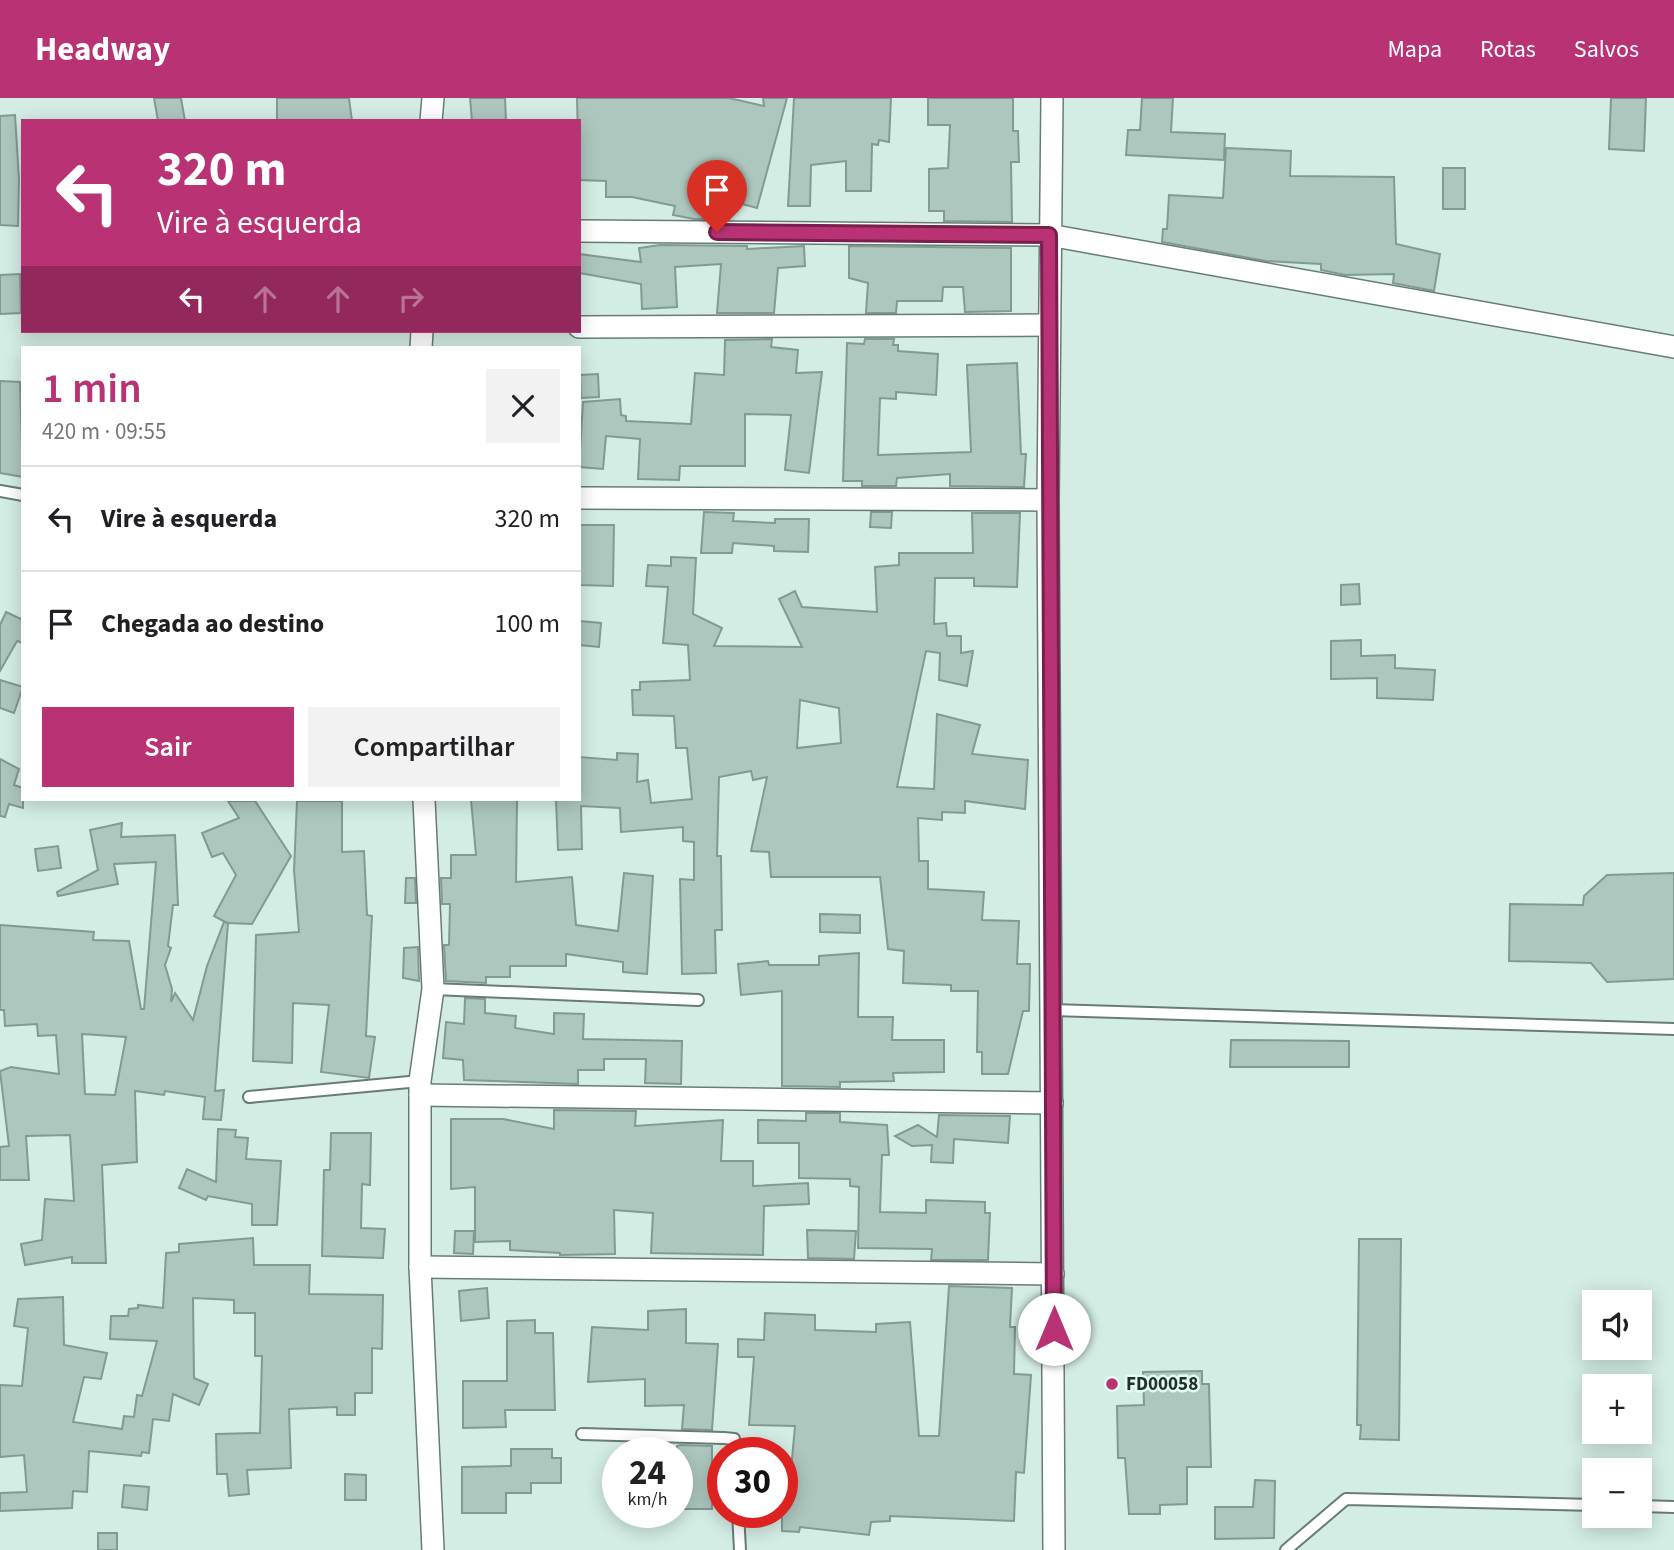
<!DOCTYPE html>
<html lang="pt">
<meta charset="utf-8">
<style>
:root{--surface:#fff;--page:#f2f2f2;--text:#202124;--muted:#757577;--line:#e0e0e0;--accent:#b83274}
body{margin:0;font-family:"Source Sans 3",sans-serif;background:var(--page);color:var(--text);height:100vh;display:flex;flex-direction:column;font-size:26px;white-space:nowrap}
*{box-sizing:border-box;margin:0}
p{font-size:23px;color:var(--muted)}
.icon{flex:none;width:38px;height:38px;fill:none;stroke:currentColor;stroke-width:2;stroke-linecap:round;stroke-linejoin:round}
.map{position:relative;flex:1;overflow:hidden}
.drawer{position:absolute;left:21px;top:248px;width:560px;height:455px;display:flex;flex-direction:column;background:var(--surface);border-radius:0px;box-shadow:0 4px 18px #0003}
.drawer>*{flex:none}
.banner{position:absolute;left:21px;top:21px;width:560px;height:214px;border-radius:0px;box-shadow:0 4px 18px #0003;background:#b83274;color:#fff;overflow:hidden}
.fabs{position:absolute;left:1582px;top:1192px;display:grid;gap:14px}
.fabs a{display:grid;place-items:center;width:70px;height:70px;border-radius:0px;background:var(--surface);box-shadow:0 4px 18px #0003;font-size:35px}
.speed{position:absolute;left:602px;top:1339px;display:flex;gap:14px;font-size:35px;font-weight:700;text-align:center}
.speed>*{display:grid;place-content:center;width:91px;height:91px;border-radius:50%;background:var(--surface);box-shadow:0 4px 18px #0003;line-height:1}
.speed small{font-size:18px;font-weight:400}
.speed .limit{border:10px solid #d22;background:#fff;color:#111}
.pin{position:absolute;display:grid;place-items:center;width:60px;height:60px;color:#fff;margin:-72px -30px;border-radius:50% 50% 50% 0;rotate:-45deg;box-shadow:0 0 7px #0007}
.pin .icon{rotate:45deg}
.me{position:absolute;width:77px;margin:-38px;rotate:0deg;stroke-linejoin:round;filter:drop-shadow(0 0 5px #0008)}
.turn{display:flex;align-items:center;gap:24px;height:147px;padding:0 21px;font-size:32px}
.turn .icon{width:91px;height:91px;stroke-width:2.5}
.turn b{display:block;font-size:49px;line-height:60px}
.lanes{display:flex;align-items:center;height:66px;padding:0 21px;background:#0003;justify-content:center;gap:35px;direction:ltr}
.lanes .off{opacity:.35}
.round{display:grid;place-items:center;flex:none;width:74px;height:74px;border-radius:0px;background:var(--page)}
.overview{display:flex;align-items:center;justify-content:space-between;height:119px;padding:0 21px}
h1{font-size:42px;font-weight:600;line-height:52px;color:var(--accent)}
.button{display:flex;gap:14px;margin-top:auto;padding:14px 21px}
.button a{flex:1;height:80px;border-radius:0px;background:var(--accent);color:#fff;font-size:28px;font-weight:600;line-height:80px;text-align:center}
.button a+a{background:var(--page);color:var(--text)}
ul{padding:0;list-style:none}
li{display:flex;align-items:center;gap:21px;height:105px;padding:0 21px;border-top:2px solid var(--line)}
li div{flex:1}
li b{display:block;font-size:26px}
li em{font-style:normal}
header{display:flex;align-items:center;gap:42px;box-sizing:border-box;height:98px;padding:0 35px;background:var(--accent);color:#fff}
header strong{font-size:33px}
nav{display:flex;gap:38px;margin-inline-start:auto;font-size:24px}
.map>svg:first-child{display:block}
.building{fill:#adc7bf;stroke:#819a92;stroke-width:2;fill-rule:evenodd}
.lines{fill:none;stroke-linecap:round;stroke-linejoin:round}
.service-casing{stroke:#667d76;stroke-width:14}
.minor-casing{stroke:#667d76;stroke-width:24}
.service{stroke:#fff;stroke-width:10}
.minor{stroke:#fff;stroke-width:21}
.route-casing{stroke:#78204b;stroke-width:18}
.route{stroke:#b83274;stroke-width:12}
.poi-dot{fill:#b83274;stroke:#e0fbf2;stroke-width:2.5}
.labels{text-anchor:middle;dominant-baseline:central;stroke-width:5;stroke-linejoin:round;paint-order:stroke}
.poi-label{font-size:19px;font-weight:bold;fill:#242e2b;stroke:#e0fbf2;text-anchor:start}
</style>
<header>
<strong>Headway</strong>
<nav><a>Mapa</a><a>Rotas</a><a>Salvos</a></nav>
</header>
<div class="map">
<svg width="1674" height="1452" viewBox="0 0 1674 1452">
<rect width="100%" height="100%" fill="#d3ede5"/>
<g class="building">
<path d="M154,0H181L185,23H158Z"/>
<path d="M277,0H349L352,23H277Z"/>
<path d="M470,0H505L506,23H472Z"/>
<path d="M577,0H729L764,8L763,0H787L757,110L713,98L708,121H694L673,117L675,108L632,99H606V83L579,82Z"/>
<path d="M794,0H891L889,44L879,42L878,47L872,46L871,93H846V63L811,67L810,108H788Z"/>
<path d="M928,0H1013V33H1018L1019,64H1011L1012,124L944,123V113H929V71L948,70L950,27H928Z"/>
<path d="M1142,0H1173L1171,34L1225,36L1224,62L1126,57L1128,32H1140Z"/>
<path d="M1611,0H1646L1644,53L1609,51Z"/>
<path d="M15,17L19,81L18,128L0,127V18Z"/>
<path d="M1226,50L1291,53L1290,78L1394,79L1396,146L1440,156L1434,193L1393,185L1394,176L1345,177L1321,172V166L1266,163L1162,144L1163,131H1167L1169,97L1223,100Z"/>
<rect x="1443" y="70" width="22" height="41"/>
<path d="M660,147L747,148V151L804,148L805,168L778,170L774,215H717L721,166L675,169L677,209L642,211L641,186L579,175V156L641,164L639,150Z"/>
<path d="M849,148L1011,150V213L965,214L963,189H943L942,203H897L896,215H866L868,185L849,180Z"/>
<path d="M20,176L21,215L0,216V177Z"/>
<path d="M772,241L771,249L798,252L796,275L822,274L809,375L785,372L791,317L745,316V368H680L679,382L638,381L640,341L606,338L603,371L579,369L583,304L620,301L621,317L626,318V323L691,326L695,275L724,277L725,242Z"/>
<path d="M865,241H894L893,247H898V253L938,256L936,297L896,294V301L880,300L878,357L971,354L967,267L1017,265L1021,356H1026L1024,389L950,388V376L897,380L896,388H862V383H843L847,245L864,246Z"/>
<path d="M598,276L599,299L581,300L580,277Z"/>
<path d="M0,283L20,284L23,379L0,375Z"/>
<path d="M704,414L734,415L733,423L775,425V421H809L808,454L774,453V448L733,445L732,455H701Z"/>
<path d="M871,414H892L891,430L870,429Z"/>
<path d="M972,415H1020L1017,489L974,488V480H935L934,526L946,525L947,538H961V555L973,553L967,588L939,582L940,555L926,553L897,689L934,691L937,616L980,627L972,656L1028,662L1025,711L965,703V715L942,714V722L918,720L919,763H928V791L984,794L982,822L1019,823L1017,866H1030L1029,913H1023L1008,976H982V954H977L978,893H951V887L903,885L904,853L888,851L880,779H771L769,754L751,753L767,679L753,682L751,673L719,679L717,758H721L722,832H715L716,875L682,876L680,781L694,782V744L683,743V729L621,734L620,710L581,708L582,751L558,752L556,702H579V659L617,662V655L638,656L637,684L648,682L651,705L692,701L687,650H676L674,618L633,617L632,592H640V584L690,582L688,547L663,545L668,489L646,488L648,467L671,468V459L696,460L693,516L722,530L714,548L802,549L779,501L795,493L802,509L877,514L875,469L899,467V455H973ZM800,602L839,610L841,645L797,650Z"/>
<path d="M579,427H614L613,488L579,487Z"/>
<path d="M1359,486L1360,506L1341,507V487Z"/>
<path d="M6,514L23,522V545L17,543L0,573V527Z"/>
<path d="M579,523L601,525L599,549L579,547Z"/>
<path d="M1361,542V558L1395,557V570L1435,572L1433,602L1377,600V580L1331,581V543Z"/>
<path d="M0,582L23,589L14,615L0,610Z"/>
<path d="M0,661L19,671L14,687L23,690V710L9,706L5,719L0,718Z"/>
<path d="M471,702H517L516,784L572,779L576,827L618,833L624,775L653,778L647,876L623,874V864L566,856V868H510V879H486V885L446,883L444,847H449L450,806H442L441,780H451V757H476Z"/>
<path d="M228,703H255L291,758L252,826L227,825L214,818L236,777L223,755L212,759L202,735L239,720Z"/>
<path d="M297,703H342V754L364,753L367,817L372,818L366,938L375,939L369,980L321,974L329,907L293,905L292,965L253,963L256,837L299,834L294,772Z"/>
<path d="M122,725L121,739L175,737L178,807H173L168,848L171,850L165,867L172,891L171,904L175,895L193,922L207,868L224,824L228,825L215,993L224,992L221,1022L203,1021L205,999L165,993L164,997L135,993L137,1064L102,1067L106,1165H72V1159L25,1167L21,1146L42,1142L45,1101L74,1103L70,1037L26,1038L29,1082H0V1049L9,1048L0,973L11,969L59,976L56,937L38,938L37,926L5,928L4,912H0V827L94,834L93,842L129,843L141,911H144L156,764L114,766L118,786L58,798L57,794L98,772L90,732ZM82,936L126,939L115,997L85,996Z"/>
<path d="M58,748L61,770L38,773L35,751Z"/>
<path d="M1674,775V881L1607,884L1591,865L1509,863L1510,806L1583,807L1584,798L1607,777Z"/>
<path d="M406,780H415L416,805H405Z"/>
<path d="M820,816L860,817V835L820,834Z"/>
<path d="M418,849L419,883L403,880L404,850Z"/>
<path d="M859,855L858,919H893L892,942H944V974L893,975L894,983L840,984V989L782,988V893L741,897L738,866L768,863L769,867H819V858Z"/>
<path d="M465,900L485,901V915L516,918L515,930L554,936V915L584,916L583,941L682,943L681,986L645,985L646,961H604V972H578V986L464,982L463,962L443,960L446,924L464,926Z"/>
<path d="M1231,942L1349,943V969H1230Z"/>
<path d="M554,1012L636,1013L635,1028L723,1022L721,1063H753V1088L808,1085L809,1106L764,1108L763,1157L651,1155L653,1115L614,1112L615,1156L560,1157V1155L510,1152V1143L475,1144V1089L451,1091V1021H503L554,1031Z"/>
<path d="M806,1015H840V1024L887,1027L889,1057H882L880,1114L926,1115V1102L985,1104V1115H990L988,1162H931L932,1151L858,1150L859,1089L850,1088V1081L799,1080V1045H758V1022L806,1023Z"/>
<path d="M939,1017L1010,1018L1008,1045L954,1041L953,1065L931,1064L932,1047L912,1048L895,1038L918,1027L937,1039Z"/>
<path d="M218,1031L236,1032L235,1039L248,1040L246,1061L281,1063L277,1127H252V1106L208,1098L206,1102L179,1090L187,1071L216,1084Z"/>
<path d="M331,1035H371L370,1087L362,1086L361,1130L385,1131L383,1160L322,1158L324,1072H330Z"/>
<path d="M807,1132L856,1133L854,1161L808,1160Z"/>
<path d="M455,1133H474L473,1156L454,1155Z"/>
<path d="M253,1140L254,1167H310L309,1196L383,1197L382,1251L372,1250V1295H355V1317H337V1309L289,1311L291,1370L247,1372L249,1396L229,1398L227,1376H217L216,1336L260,1335L262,1258H255V1215H234V1202L193,1200L194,1280L208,1286L199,1307L173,1296L169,1323L153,1321L149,1355L142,1354L141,1358L89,1353L87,1394L73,1393L72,1410L0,1413V1395L27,1394L24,1357L0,1359V1287L22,1288L28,1230L14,1228L18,1201L63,1199L64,1247L107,1255L101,1281L84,1279L73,1324L122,1331L124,1318L134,1319L137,1297L142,1298L157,1243L110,1241L111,1218H128L129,1211L138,1210V1207L163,1210L166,1155L179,1154V1146Z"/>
<path d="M1359,1141H1401L1399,1342L1360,1341L1361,1327H1357Z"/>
<path d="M949,1188L1012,1190L1010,1229H1015L1014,1276L1031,1277L1024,1375L1016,1374L1014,1423L890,1418V1423L871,1424L869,1437L800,1429L799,1434L782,1433V1389H788L790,1383L795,1328L749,1327L754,1259H738V1241L764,1242L765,1215L815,1217V1232L876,1234V1226L910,1224L919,1338H939Z"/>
<path d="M487,1190L489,1220L461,1223L459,1193Z"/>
<path d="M686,1211V1245L718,1246L712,1332L682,1331L684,1307L645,1308V1281L588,1284L592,1229L648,1232V1213Z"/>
<path d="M535,1222V1235H553L555,1312H505L506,1329L463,1330V1283H507V1223Z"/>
<path d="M1202,1273V1286H1209L1211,1369H1187V1406L1160,1407V1416H1129L1125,1360H1118L1117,1308L1144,1307L1143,1274Z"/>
<path d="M680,1347L712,1348V1411H677V1348Z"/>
<path d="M511,1351H552V1360H561V1385H531V1395H506V1415H462V1369L511,1368Z"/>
<path d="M345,1376L366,1377V1402H345Z"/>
<path d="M1255,1382L1275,1383L1274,1440L1215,1441V1409H1253Z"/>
<path d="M124,1387L149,1389L147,1412L122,1409Z"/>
<rect x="98" y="1435" width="19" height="17"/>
</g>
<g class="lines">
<g class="service-casing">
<g id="service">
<path d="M0,393L23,397"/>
<path d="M433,891L698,902"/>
<path d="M1052,912L1674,931"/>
<path d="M249,999L420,983"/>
<path d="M582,1336L724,1340L734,1341L735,1354"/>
<path d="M1640,1408L1674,1409"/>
<path d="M738,1414L740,1452"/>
<path d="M1286,1452L1346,1401L1594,1407"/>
</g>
</g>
<g class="minor-casing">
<g id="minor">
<path d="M1052,0L1048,402L1054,1452"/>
<path d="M431,23L433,0"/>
<path d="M579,133L1049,137L1674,249"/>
<path d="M579,229L1048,227"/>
<path d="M421,250L422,233"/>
<path d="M579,400L1048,402"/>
<path d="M424,702L433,891L420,983V1169L433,1452"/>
<path d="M420,997L1052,1005"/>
<path d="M420,1169L1053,1176"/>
</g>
</g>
<use href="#service" class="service"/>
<use href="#minor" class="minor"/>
</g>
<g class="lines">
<g class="route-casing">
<path id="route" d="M717,134L1049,137L1054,1231"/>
</g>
<use href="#route" class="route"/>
</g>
<circle class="poi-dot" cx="1112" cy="1286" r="7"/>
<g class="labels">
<g class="poi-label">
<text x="1126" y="1286">FD00058</text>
</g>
</g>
</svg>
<div class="fabs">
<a><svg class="icon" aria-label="sound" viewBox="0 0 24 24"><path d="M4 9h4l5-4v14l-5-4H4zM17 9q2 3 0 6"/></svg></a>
<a>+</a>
<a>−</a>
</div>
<div class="speed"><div>24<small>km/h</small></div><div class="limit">30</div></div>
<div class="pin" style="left:717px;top:134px;background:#d93025"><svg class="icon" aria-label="arrive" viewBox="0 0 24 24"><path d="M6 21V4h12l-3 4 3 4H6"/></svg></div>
<svg class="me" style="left:1054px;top:1231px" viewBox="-20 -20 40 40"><circle r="19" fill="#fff"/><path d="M0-13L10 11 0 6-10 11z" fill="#b83274"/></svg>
<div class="banner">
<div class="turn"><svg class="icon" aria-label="left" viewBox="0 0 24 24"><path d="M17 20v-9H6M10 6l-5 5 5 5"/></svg><div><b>320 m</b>Vire à esquerda</div></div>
<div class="lanes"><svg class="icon" aria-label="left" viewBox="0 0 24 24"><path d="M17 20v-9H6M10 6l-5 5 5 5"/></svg><svg class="icon off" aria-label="ahead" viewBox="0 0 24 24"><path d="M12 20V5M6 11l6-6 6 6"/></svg><svg class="icon off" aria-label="ahead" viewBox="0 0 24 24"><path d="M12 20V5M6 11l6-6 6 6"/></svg><svg class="icon off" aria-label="right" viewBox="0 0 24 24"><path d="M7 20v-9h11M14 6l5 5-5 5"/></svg></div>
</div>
<section class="drawer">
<div class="overview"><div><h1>1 min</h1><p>420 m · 09:55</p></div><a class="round"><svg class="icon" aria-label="close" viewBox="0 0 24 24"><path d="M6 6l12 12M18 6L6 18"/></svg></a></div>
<ul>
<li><svg class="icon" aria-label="left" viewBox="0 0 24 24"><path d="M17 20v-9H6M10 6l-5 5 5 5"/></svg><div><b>Vire à esquerda</b></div><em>320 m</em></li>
<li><svg class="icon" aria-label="arrive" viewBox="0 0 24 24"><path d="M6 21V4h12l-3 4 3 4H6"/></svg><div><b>Chegada ao destino</b></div><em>100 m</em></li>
</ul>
<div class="button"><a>Sair</a><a>Compartilhar</a></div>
</section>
</div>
